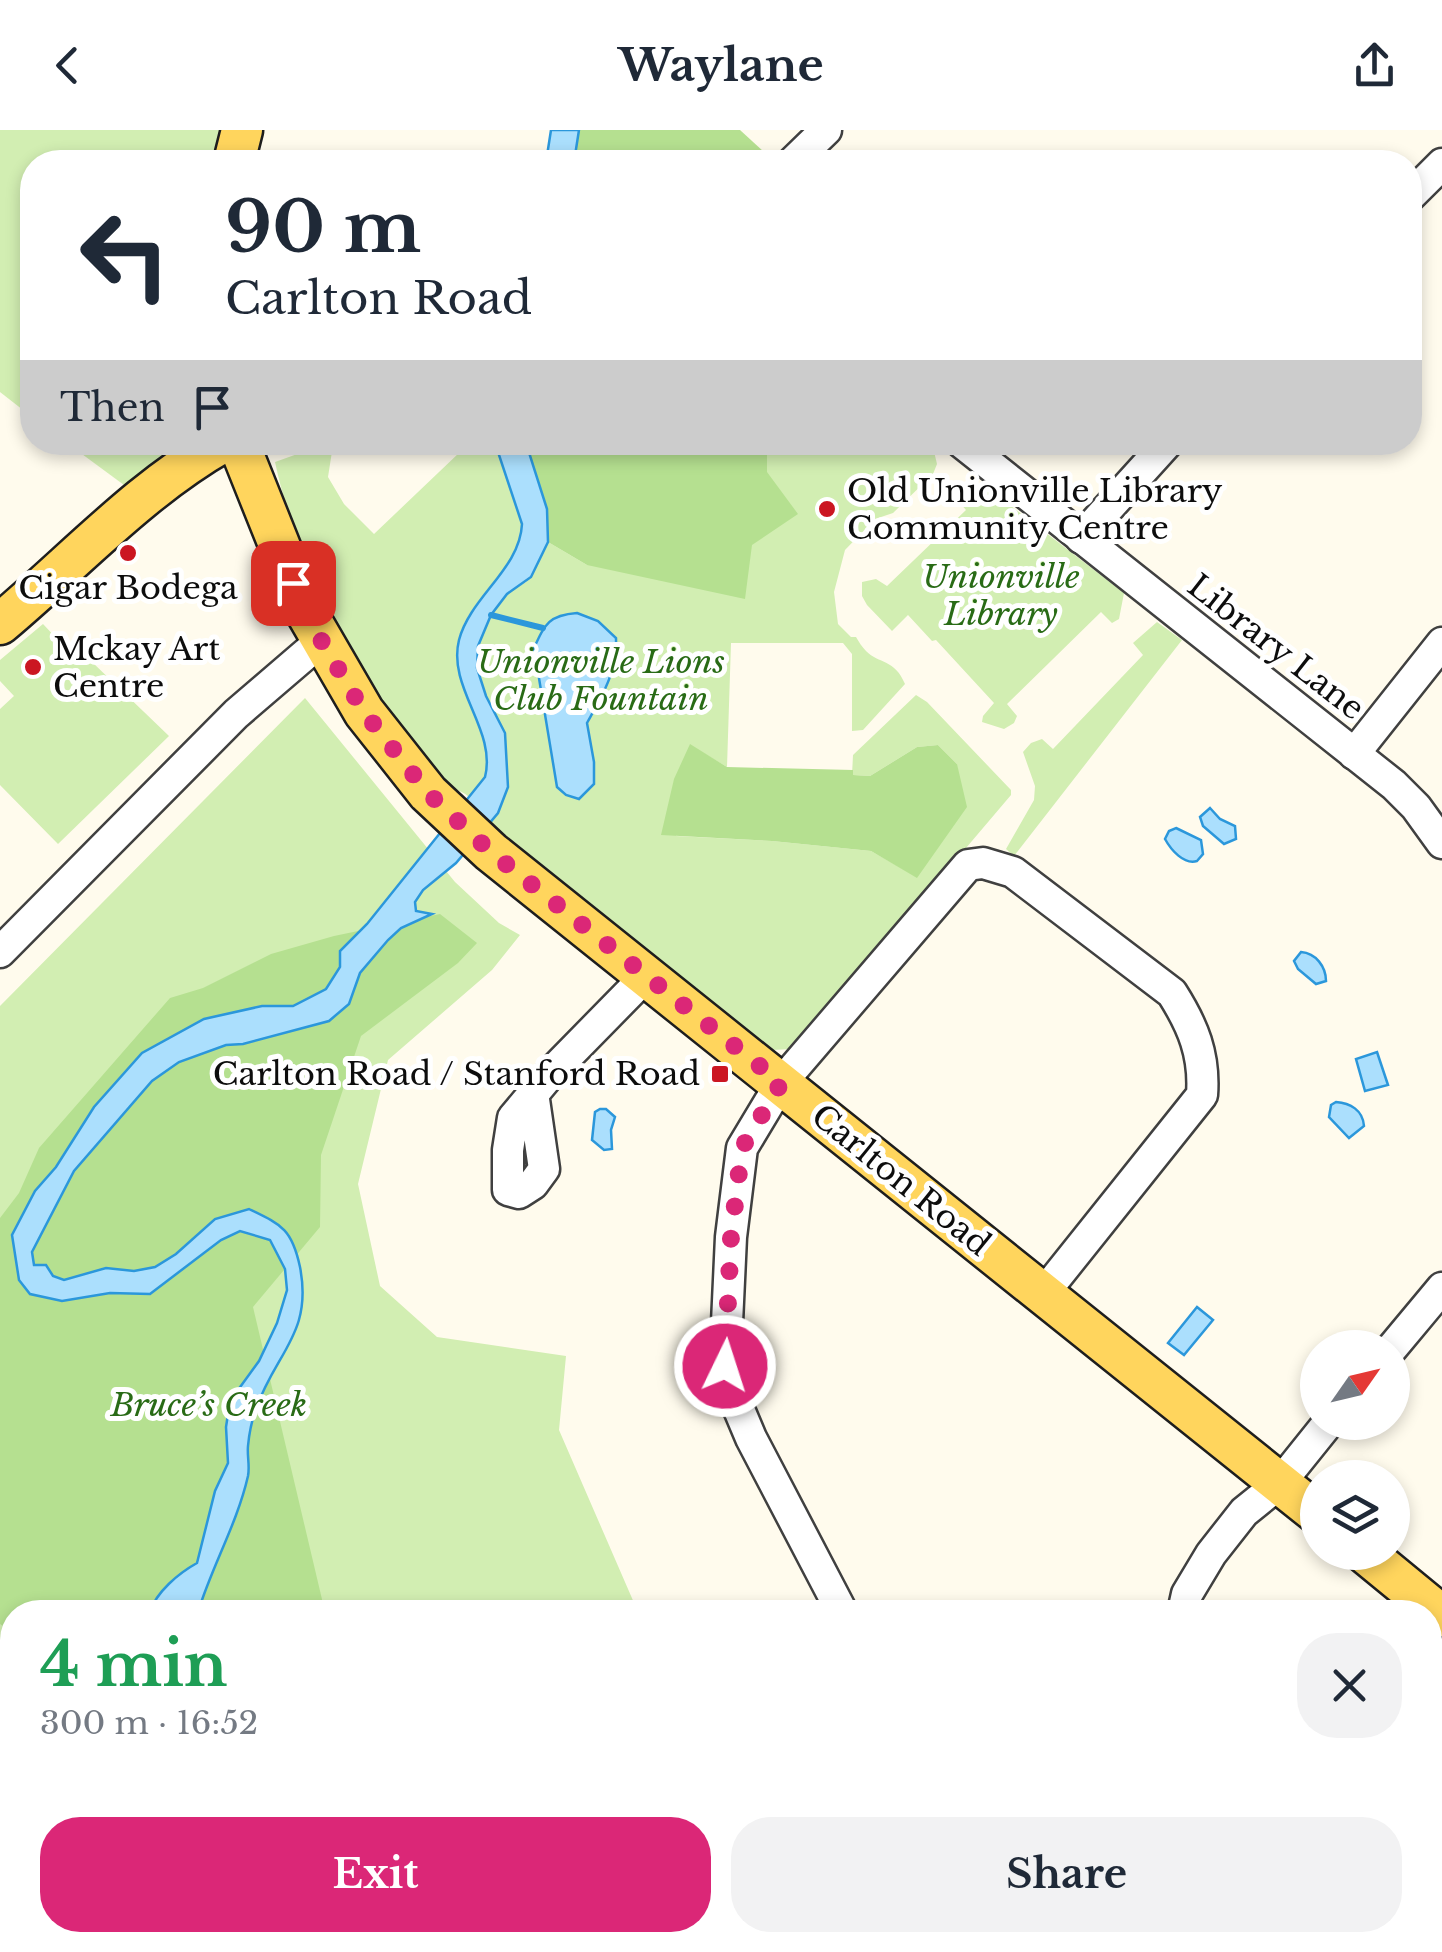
<!DOCTYPE html>
<meta charset="utf-8">
<style>
:root{--surface:#fff;--page:#f2f2f3;--text:#1f2937;--muted:#747a83;--accent:#db2777}
body{margin:0;font-family:"Libre Baskerville",serif;background:var(--page);color:var(--text);height:100vh;display:flex;flex-direction:column;font-size:38px;white-space:nowrap}
*{box-sizing:border-box;margin:0}
p{font-size:32px;color:var(--muted)}
.icon{flex:none;width:55px;height:55px;fill:none;stroke:currentColor;stroke-width:2;stroke-linecap:round;stroke-linejoin:round}
.map{position:relative;flex:1;overflow:hidden}
.drawer{position:absolute;left:0px;top:1470px;width:1442px;height:352px;display:flex;flex-direction:column;background:var(--surface);border-radius:40px 40px 0 0;box-shadow:0 5px 15px #0003}
.drawer>*{flex:none}
.banner{position:absolute;left:20px;top:20px;width:1402px;height:305px;border-radius:40px;box-shadow:0 5px 15px #0003;background:#fff;color:var(--text);overflow:hidden}
.needle{width:65px;rotate:56deg}
.buttons{position:absolute;left:1300px;top:1200px;display:grid;gap:20px}
.buttons a{display:grid;place-items:center;width:110px;height:110px;border-radius:50%;background:var(--surface);box-shadow:0 5px 15px #0003;font-size:50px}
.pin{position:absolute;display:grid;place-items:center;width:85px;height:85px;color:#fff;margin:-42px;border-radius:20px;box-shadow:0 5px 15px #0006}
.me{position:absolute;width:110px;margin:-55px;rotate:4deg;stroke-linejoin:round;filter:drop-shadow(0 0 8px #0008)}
.turn{display:flex;align-items:center;gap:35px;height:210px;padding:0 40px;font-size:45px}
.turn .icon{width:130px;height:130px;stroke-width:2.5}
.turn b{display:block;font-size:70px;line-height:85px}
.then{display:flex;align-items:center;height:95px;padding:0 40px;background:#0003;gap:20px;font-size:38px}
.round{display:grid;place-items:center;flex:none;width:105px;height:105px;border-radius:40px;background:var(--page)}
.headline{display:flex;align-items:center;justify-content:space-between;height:170px;padding:0 40px}
h1{font-size:60px;font-weight:700;line-height:75px;color:#1e9e55}
.button{display:flex;gap:20px;margin-top:auto;padding:20px 40px}
.button a{flex:1;height:115px;border-radius:40px;background:var(--accent);color:#fff;font-size:40px;font-weight:700;line-height:115px;text-align:center}
.button a+a{background:var(--page);color:var(--text)}
header{display:flex;justify-content:space-between;align-items:center;height:130px;padding:0 40px;background:var(--surface);font-size:45px;font-weight:700}
.map>svg:first-child{display:block}
.green{fill:#d2eeb2}
.forest{fill:#b5e090}
.water{fill:#abdffd;stroke:#2b97db;stroke-width:2.5}
.lines{fill:none;stroke-linecap:round;stroke-linejoin:round}
.stream{stroke:#2b97db;stroke-width:6}
.minor-casing{stroke:#404040;stroke-width:35}
.major-casing{stroke:#1e1e1e;stroke-width:45}
.minor{stroke:#fff;stroke-width:30}
.major{stroke:#ffd55d;stroke-width:40}
.route{stroke:#db2777;stroke-width:18;stroke-dasharray:0 32.4}
.poi-dot{fill:#cb1622;stroke:#fff;stroke-width:4}
.labels{text-anchor:middle;dominant-baseline:central;stroke-width:10;stroke-linejoin:round;paint-order:stroke}
.poi-label{font-size:32px;fill:#0d0d0d;stroke:#fff;text-anchor:start}
.park-label{font-size:32px;font-style:italic;fill:#296b16;stroke:#fff}
.street-label{font-size:32px;fill:#0d0d0d;stroke:#fff}
</style>
<header><svg class="icon" aria-label="back" viewBox="0 0 24 24"><path d="M15 5l-7 7 7 7"/></svg>Waylane<svg class="icon" aria-label="share" viewBox="0 0 24 24"><path d="M12 15V3M7 8l5-5 5 5M5 13v7h14v-7"/></svg></header>
<div class="map">
<svg width="1442" height="1822" viewBox="0 0 1442 1822">
<rect width="100%" height="100%" fill="#fffbed"/>
<g class="green">
<path d="M0,0H224L218,32H32V287L0,262Z"/>
<path d="M67,313H184L124,355Z"/>
<path d="M456,313H495C504,338 518,367 522,394C527,432 461,472 458,515C454,558 497,604 486,642C484,652 477,661 471,669C464,661 454,660 446,653C431,641 419,621 407,605C344,524 297,433 275,332L317,317L333,315L328,347L344,374L374,404L460,322Z"/>
<path d="M767,313H932L937,334L933,344L893,383L875,389L845,420L834,462L838,494L851,507H856C859,512 862,517 866,521C879,534 895,529 905,554L863,600L852,601V524L843,513H731L727,637L690,615L676,706L772,711L871,721L917,747L957,634L938,615L917,617L870,646L852,645L853,625L916,565L927,572L1011,660V665L966,718L963,726L791,919L772,920L761,914L489,695L508,657L505,603L486,566L477,538L478,516L491,485L507,464L526,452L548,412L587,435L751,415L767,342Z"/>
<path d="M973,354L989,359L1124,463L1119,489L1112,493L1101,482L1007,574L1017,586L1014,593L1004,599L982,592L983,586L994,573L936,510L932,511L908,485L892,501L867,475L862,466V452L876,449L887,456L966,380L953,365L958,357Z"/>
<path d="M1157,492L1182,510L1014,726L1006,719L1034,670L1035,656L1023,622L1031,613L1042,609L1053,619L1143,525L1133,513Z"/>
<path d="M43,494L75,528L81,525L92,532L169,606L58,714L0,655V579L14,566L0,551V530Z"/>
<path d="M305,568L455,752L499,793L520,805L492,840L388,930L358,1054L380,1156L437,1207L566,1226L559,1300L638,1482H12V1573L0,1569V876Z"/>
<path d="M323,1810H779L784,1822H325Z"/>
</g>
<g class="forest">
<path d="M579,0H740L764,22L752,32H574Z"/>
<path d="M495,313H767V342L798,384L752,415L745,469L587,435L548,412L547,379Z"/>
<path d="M690,614L727,637L853,640V645L870,646L917,617L938,615L957,634L967,677L917,748L871,721L772,711L661,705L674,649Z"/>
<path d="M440,784L477,813L458,833L361,906L321,1025L320,1097L253,1177L325,1482H12V1502L0,1494V1088L19,1063L39,1018L170,868L203,858L271,824L334,806Z"/>
<path d="M499,1810H745L753,1822H519Z"/>
</g>
<g class="water">
<path d="M551,0H579L574,32H546Z"/>
<path d="M495,313H526L547,379L548,412L531,447L507,464L491,485L478,516L477,538L486,566L505,603L508,657L498,683L456,733L423,760L415,772L416,781L432,784L401,798L388,810L360,843L349,874L329,891L243,914L226,915L179,932L152,951L74,1041L32,1122L34,1135H46L53,1146L64,1150L106,1138L134,1141L155,1137L176,1124L215,1089L249,1079C282,1095 292,1099 300,1137C313,1204 275,1223 256,1279C252,1290 249,1305 248,1316C247,1326 250,1336 248,1346C237,1394 212,1436 198,1482H150C156,1462 179,1443 197,1433L215,1361L228,1333L226,1297L230,1271L259,1231L277,1193L287,1160L285,1139L270,1110L240,1101L221,1110L150,1164L110,1163L62,1171L30,1164L19,1150L12,1105L35,1061L56,1037L94,977L142,923L204,889L262,876H293L326,859L340,837V821L367,794L485,647C497,600 447,558 459,510C470,467 520,439 522,394Z"/>
<path d="M577,483L598,491L616,508C617,542 603,564 587,593L594,632V654L579,669L566,665L557,657L534,518C545,494 549,485 577,483Z"/>
<path d="M1210,678L1220,689L1235,696L1236,709L1224,714L1203,696L1200,687Z"/>
<path d="M1176,698L1201,710L1203,724L1197,731C1184,735 1171,720 1165,709L1169,701Z"/>
<path d="M1301,822C1316,823 1326,837 1326,851L1316,854L1298,839L1294,831Z"/>
<path d="M1377,922L1388,955L1365,961L1356,929Z"/>
<path d="M1336,972C1350,973 1363,980 1364,996L1349,1008L1329,987L1331,975Z"/>
<path d="M600,979H606L615,987L611,1000L612,1019L604,1020L592,1010L595,982Z"/>
<path d="M1197,1177L1213,1190L1184,1225L1168,1213Z"/>
</g>
<g class="lines">
<path class="stream" d="M491,485L543,498"/>
<g class="minor-casing">
<g id="minor">
<path d="M793,32L826,0"/>
<path d="M1410,66L1442,34"/>
<path d="M961,312L1394,655L1416,677L1442,713"/>
<path d="M1081,408L1168,312"/>
<path d="M1354,624L1442,513"/>
<path d="M0,822L236,584L321,511"/>
<path d="M533,963L544,1039L533,1054L519,1063L508,1060V1020L513,988L549,945L647,845"/>
<path d="M1392,1218L1442,1158"/>
<path d="M842,1482L751,1308L735,1270L725,1236L731,1107L742,1018L781,953L968,735L983,733L1013,742L1172,863C1193,896 1205,925 1202,965L1043,1164"/>
<path d="M1183,1482L1187,1464L1211,1424L1244,1382L1280,1353L1329,1292"/>
<path d="M0,1716L12,1717"/>
<path d="M969,1810L973,1822"/>
<path d="M25,1822L31,1810"/>
<path d="M1264,1822L1269,1810"/>
</g>
</g>
<g class="major-casing">
<g id="major">
<path d="M234,32L242,0"/>
<path d="M238,312L306,482L364,582L428,663L491,722L1318,1384"/>
<path d="M0,494C74,432 139,360 223,312"/>
<path d="M1364,1422L1442,1486"/>
</g>
</g>
<use href="#minor" class="minor"/>
<use href="#major" class="major"/>
</g>
<g class="lines">
<path class="route" d="M293,453L321,510L364,582L428,663L491,722L781,953L742,1018L731,1107L725,1236"/>
</g>
<g class="poi-dot">
<circle cx="827" cy="379" r="10"/>
<circle cx="128" cy="423" r="10"/>
<circle cx="33" cy="537" r="10"/>
<rect x="710" y="934" width="20" height="20" rx="5"/>
</g>
<g class="labels">
<g class="poi-label">
<text x="847" y="361">Old Unionville Library<tspan x="847" dy="37">Community Centre</tspan></text>
<text x="128" y="458" text-anchor="middle">Cigar Bodega</text>
<text x="53" y="519">Mckay Art<tspan x="53" dy="37">Centre</tspan></text>
<text x="700" y="944" text-anchor="end">Carlton Road / Stanford Road</text>
</g>
<g class="park-label">
<text x="1001" y="447">Unionville<tspan x="1001" dy="37">Library</tspan></text>
<text x="601" y="532">Unionville Lions<tspan x="601" dy="37">Club Fountain</tspan></text>
<text x="209" y="1275">Bruce’s Creek</text>
</g>
<g class="street-label">
<text transform="translate(1276 517) rotate(38)">Library Lane</text>
<text transform="translate(901 1050) rotate(39)">Carlton Road</text>
</g>
</g>
</svg>
<div class="buttons">
<a><svg class="needle" viewBox="-14 -14 28 28"><path d="M0-13l5 13h-10z" fill="#e53935"/><path d="M0 13l5-13h-10z" fill="#747a83"/></svg></a>
<a><svg class="icon" aria-label="layers" viewBox="0 0 24 24"><path d="M12 4l9 5-9 5-9-5zM3 14l9 5 9-5"/></svg></a>
</div>
<div class="pin" style="left:293px;top:453px;background:#d93025"><svg class="icon" aria-label="arrive" viewBox="0 0 24 24"><path d="M6 21V4h12l-3 4 3 4H6"/></svg></div>
<svg class="me" style="left:725px;top:1236px" viewBox="-20 -20 40 40"><circle r="17" fill="#db2777" stroke="#fff" stroke-width="3"/><path d="M0-11L8 9 0 5-8 9z" fill="#fff"/></svg>
<div class="banner">
<div class="turn"><svg class="icon" aria-label="left" viewBox="0 0 24 24"><path d="M17 20v-9H6M10 6l-5 5 5 5"/></svg><div><b>90 m</b>Carlton Road</div></div>
<div class="then">Then<svg class="icon" aria-label="arrive" viewBox="0 0 24 24"><path d="M6 21V4h12l-3 4 3 4H6"/></svg></div>
</div>
<section class="drawer">
<div class="headline"><div><h1>4 min</h1><p>300 m · 16:52</p></div><a class="round"><svg class="icon" aria-label="close" viewBox="0 0 24 24"><path d="M6 6l12 12M18 6L6 18"/></svg></a></div>
<div class="button"><a>Exit</a><a>Share</a></div>
</section>
</div>
